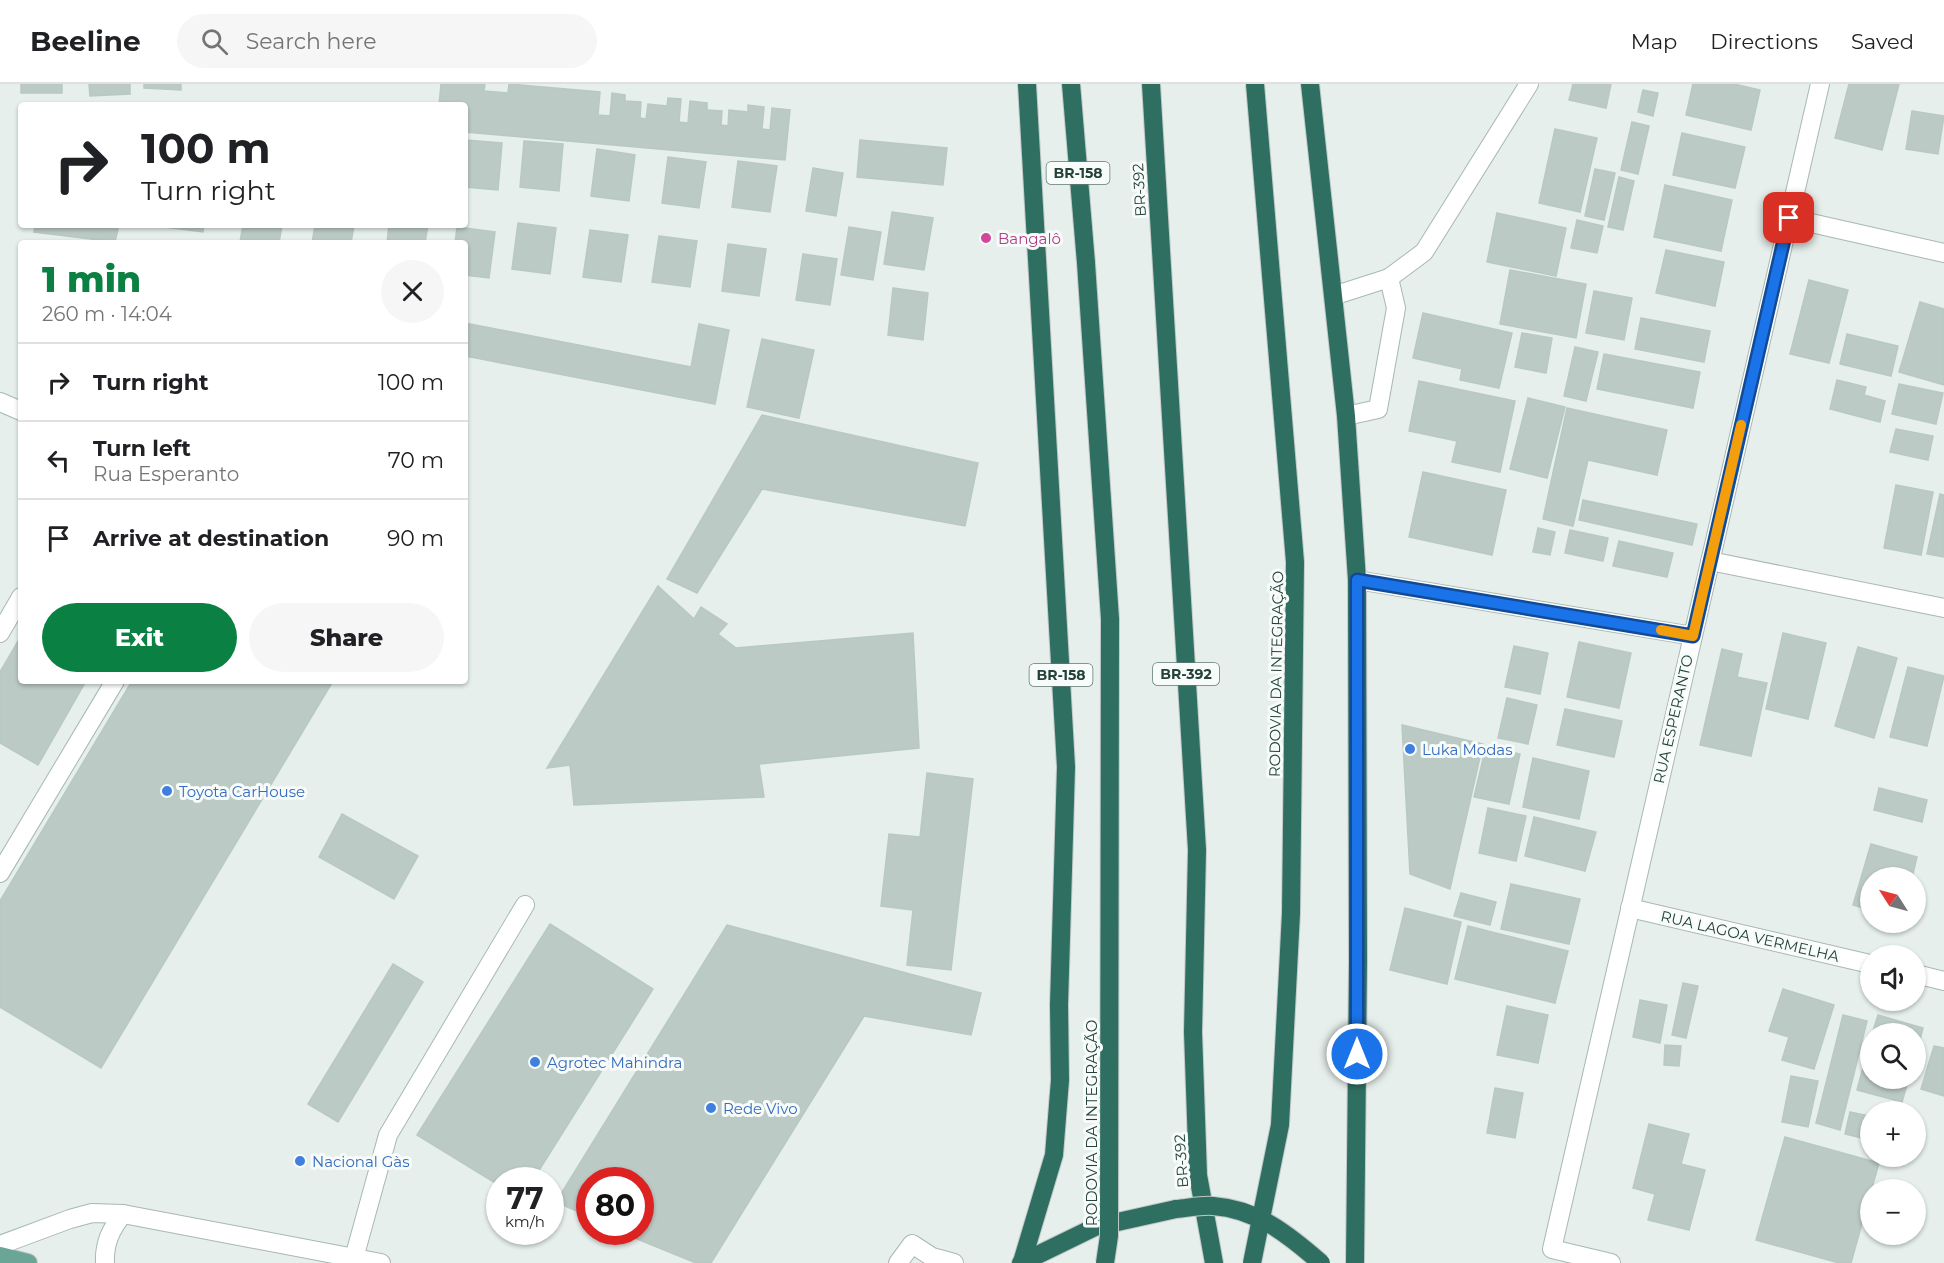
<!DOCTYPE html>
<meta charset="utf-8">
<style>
:root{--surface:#fff;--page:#f6f6f6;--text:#202124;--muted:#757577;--line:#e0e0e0;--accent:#0b8043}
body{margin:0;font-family:Montserrat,sans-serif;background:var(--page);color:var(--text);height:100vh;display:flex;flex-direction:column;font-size:22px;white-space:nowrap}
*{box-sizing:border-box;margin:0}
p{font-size:20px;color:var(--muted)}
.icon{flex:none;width:33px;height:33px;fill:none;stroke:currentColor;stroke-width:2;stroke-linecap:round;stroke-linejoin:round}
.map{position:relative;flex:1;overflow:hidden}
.side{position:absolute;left:18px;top:156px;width:450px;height:444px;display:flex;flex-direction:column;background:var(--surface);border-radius:6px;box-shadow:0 2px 4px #0004}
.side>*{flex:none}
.top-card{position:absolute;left:18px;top:18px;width:450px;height:126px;border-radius:6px;box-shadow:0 2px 4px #0004;background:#fff;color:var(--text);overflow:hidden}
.needle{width:39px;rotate:306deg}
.tools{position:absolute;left:1860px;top:783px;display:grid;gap:12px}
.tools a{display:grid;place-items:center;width:66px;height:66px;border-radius:50%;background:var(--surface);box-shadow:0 2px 4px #0004;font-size:30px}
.speed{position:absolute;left:486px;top:1083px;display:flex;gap:12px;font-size:30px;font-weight:700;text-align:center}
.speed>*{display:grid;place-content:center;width:78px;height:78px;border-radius:50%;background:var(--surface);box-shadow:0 2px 4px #0004;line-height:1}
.speed small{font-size:15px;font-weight:400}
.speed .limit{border:9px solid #d22;background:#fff;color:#111}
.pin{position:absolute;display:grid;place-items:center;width:51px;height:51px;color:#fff;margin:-26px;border-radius:12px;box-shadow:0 3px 9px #0006}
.me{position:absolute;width:66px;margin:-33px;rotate:0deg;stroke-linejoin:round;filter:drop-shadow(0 0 4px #0008)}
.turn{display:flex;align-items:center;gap:21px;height:126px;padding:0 24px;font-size:27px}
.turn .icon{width:78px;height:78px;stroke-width:2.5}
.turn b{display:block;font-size:42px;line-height:51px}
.round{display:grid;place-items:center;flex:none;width:63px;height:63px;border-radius:32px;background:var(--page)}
.overview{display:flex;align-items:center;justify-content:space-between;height:102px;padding:0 24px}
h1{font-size:36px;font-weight:800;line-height:45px;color:var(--accent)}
.cta{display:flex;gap:12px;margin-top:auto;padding:12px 24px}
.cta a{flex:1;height:69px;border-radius:36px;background:var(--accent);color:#fff;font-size:24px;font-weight:800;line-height:69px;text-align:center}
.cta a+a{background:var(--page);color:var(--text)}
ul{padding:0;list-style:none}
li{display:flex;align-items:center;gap:18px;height:78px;padding:0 24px;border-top:2px solid var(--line)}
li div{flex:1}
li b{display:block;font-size:22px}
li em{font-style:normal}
header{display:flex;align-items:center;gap:36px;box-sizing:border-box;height:84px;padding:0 30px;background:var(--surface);border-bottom:2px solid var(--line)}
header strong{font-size:28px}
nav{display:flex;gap:33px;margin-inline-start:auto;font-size:21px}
.search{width:420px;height:54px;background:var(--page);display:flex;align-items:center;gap:15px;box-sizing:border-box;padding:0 21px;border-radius:33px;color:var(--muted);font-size:22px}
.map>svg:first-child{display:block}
.building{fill:#bbcac4;stroke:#b8c9c2;stroke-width:1.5}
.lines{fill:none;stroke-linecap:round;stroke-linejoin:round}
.lane-casing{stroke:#a8b8b2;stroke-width:20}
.street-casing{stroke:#a8b8b2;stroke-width:20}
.primary-casing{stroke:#c2cac8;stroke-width:20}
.highway-casing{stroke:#c2cac8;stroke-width:20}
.lane{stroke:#fff;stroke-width:18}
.street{stroke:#fff;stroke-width:18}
.primary{stroke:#6aa596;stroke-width:18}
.highway{stroke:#2f6f62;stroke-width:18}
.highway-bridge-casing{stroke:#c2cac8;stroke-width:20;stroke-linecap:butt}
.highway-bridge{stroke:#2f6f62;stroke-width:18}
.route-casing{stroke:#114b97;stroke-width:15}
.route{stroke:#1a73e8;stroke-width:10}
.slow{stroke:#f59e0b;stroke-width:10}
.hotel-dot{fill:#d1479c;stroke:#f7fbf9;stroke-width:2}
.shop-dot{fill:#3f7fe0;stroke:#f7fbf9;stroke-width:2}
.labels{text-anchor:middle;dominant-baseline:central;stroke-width:6;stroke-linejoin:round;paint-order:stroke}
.shield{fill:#f7fbf9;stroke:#637a73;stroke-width:1.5}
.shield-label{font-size:14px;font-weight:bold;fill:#24423a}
.street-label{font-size:15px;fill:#24423a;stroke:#f7fbf9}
.hotel-label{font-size:15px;fill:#b23c85;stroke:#f7fbf9;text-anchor:start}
.shop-label{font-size:15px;fill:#366cbe;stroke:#f7fbf9;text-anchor:start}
</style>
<header>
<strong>Beeline</strong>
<div class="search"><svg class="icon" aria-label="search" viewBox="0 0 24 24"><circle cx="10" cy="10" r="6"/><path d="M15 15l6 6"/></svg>Search here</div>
<nav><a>Map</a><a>Directions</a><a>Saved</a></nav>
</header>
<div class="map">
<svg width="1944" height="1179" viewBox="0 0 1944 1179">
<rect width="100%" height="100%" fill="#e6efeb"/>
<g class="building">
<rect x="21" y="0" width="41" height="9"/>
<path d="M89,0H130V10L90,12Z"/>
<path d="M144,0H181V6L144,4Z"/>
<path d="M441,0H485L484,7L508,9L509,0L600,8L598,31L610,32L612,9L625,11V17L641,18L640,34L646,35L648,20L667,22L668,14L681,15L679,38L688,39L690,17L707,19V26L722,27L721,41L728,42L729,26L748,28V21L764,23L762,45L770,46L772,24L790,26L785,76L465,48V21H439Z"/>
<path d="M1573,0H1611L1606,24L1569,16Z"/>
<path d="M1693,0H1734L1760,6L1751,46L1686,31Z"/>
<path d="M1849,0H1899L1882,66L1835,54Z"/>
<path d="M1643,6L1658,9L1653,32L1638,28Z"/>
<path d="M1912,27L1944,32L1938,70L1906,65Z"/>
<path d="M1632,38L1649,42L1638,90L1621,86Z"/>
<path d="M1555,45L1597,54L1580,128L1539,119Z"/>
<path d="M1682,49L1745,63L1735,104L1673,91Z"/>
<path d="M465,56L502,59L498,106L465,103Z"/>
<path d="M860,56L947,64L943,101L857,93Z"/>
<path d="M524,57L563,60L559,107L520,103Z"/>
<path d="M597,65L635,71L629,117L591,112Z"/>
<path d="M668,73L706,78L699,124L662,119Z"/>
<path d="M738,77L777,82L770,128L732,123Z"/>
<path d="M813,84L843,89L836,132L806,127Z"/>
<path d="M1595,85L1615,89L1604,136L1585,132Z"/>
<path d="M1619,93L1634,97L1623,146L1608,143Z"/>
<path d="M1665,101L1732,116L1721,167L1654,153Z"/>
<path d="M892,128L933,134L924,186L884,180Z"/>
<path d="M1497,129L1566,144L1556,192L1487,178Z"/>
<path d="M1577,136L1603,142L1597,169L1571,164Z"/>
<path d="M518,139L556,144L550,190L512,185Z"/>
<path d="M35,141H119L115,158L34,148Z"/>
<path d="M165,141H204L203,148L165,143Z"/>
<path d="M243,141H282L279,159L240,158Z"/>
<path d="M315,141H354L351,159H312Z"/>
<path d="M389,141H428L425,159H387Z"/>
<path d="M457,143L495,148L489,194L465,191V159H455Z"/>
<path d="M849,143L881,148L873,196L841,191Z"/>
<path d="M590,146L628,151L621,198L583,193Z"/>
<path d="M659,152L697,157L690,203L652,198Z"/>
<path d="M728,160L766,165L759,212L722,207Z"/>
<path d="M1666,166L1724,178L1715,222L1656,209Z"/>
<path d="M803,170L837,175L830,221L796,216Z"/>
<path d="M1510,186L1586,200L1576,254L1500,240Z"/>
<path d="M1809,196L1848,206L1829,279L1790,270Z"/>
<path d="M893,204L928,209L923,256L888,251Z"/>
<path d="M1594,207L1632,214L1624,256L1586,249Z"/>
<path d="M1920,218L1944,225V301L1899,288Z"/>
<path d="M1423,229L1512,249L1499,304L1460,296L1462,285L1413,274Z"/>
<path d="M1641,234L1710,247L1704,278L1635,265Z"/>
<path d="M465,239L691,283L699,240L729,246L715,320L465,272Z"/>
<path d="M1522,249L1552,254L1546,289L1515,283Z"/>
<path d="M1847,250L1898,262L1891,292L1840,280Z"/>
<path d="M762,255L814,266L799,334L747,323Z"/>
<path d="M1575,263L1598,268L1586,317L1564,312Z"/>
<path d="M1604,270L1700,288L1693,324L1597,305Z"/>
<path d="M1837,296L1866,303L1864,311L1885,317L1880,338L1830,325Z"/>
<path d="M1419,297L1515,317L1500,388L1452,378L1457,357L1409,347Z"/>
<path d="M1899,300L1943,309L1936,340L1892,330Z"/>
<path d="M1528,314L1565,323L1547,394L1510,385Z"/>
<path d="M1567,324L1667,346L1657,391L1588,376L1573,442L1543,435Z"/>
<path d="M762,331L978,379L965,442L762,405L697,509L667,495Z"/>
<path d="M1896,345L1933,352L1928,376L1890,368Z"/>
<path d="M1423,388L1506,406L1492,471L1409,453Z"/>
<path d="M1896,401L1933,408L1921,471L1884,464Z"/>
<path d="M1940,410L1944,411V473L1927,470Z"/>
<path d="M1583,416L1697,440L1692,461L1579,436Z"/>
<path d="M1538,444L1555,448L1550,471L1533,468Z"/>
<path d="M1570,446L1608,454L1603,477L1565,469Z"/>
<path d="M1619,457L1673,469L1667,493L1613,482Z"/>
<path d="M658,502L694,535L701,523L727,540L718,550L736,564L913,549L919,664L759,680L764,713L574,721L570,681L547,684Z"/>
<path d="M1783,549L1826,559L1808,635L1766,625Z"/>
<path d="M21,552V597H86L38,681L0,659V588Z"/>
<path d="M1579,558L1631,569L1619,624L1567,613Z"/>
<path d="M1514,562L1548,569L1540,610L1505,603Z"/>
<path d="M1858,563L1897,574L1874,654L1835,642Z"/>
<path d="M1722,565L1742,570L1737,593L1767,599L1751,672L1700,661Z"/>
<path d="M1908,583L1944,592L1927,662L1890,653Z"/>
<path d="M132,597H333L101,984L0,923V817Z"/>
<path d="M1507,614L1537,621L1528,660L1498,654Z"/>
<path d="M1565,625L1622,637L1614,673L1557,661Z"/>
<path d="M1402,641L1483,660L1450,805L1410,790Z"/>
<path d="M1486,662L1520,670L1509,720L1474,713Z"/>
<path d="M1533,674L1589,687L1579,735L1523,723Z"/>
<path d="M927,689L973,695L951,886L907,881L913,826L881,822L889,750L920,753Z"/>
<path d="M1879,704L1927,716L1922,738L1874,726Z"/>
<path d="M1488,724L1526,732L1516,777L1479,769Z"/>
<path d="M342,730L418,772L394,815L319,773Z"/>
<path d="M1534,733L1596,748L1585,787L1525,772Z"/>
<path d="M1871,760L1917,773L1912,794H1870V826L1853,821Z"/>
<path d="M1511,800L1580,815L1569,860L1501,845Z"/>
<path d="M1461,809L1496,818L1490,841L1454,832Z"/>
<path d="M1405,824L1461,838L1447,900L1390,886Z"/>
<path d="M550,840L653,905L533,1096H500V1102L417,1051Z"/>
<path d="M727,841L981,909L971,951L864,932L711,1179H696L620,1148H640V1096H590V1133L556,1118Z"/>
<path d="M1468,842L1568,867L1555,919L1455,895Z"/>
<path d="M393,880L423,898L338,1038L308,1020Z"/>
<path d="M1683,899L1698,902L1686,954L1672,951Z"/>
<path d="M1783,905L1834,921L1814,985L1782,976L1789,953L1769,947Z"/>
<path d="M1640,916L1667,921L1660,959L1633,953Z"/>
<path d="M1507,922L1548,931L1538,979L1497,971Z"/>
<path d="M1843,931L1867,937L1840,1046L1816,1039Z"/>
<path d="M1878,931L1923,944L1916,971V950H1872Z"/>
<path d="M1870,957V994H1909L1902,1018L1857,1006Z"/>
<path d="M1665,961L1681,962L1679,982L1664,981Z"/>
<path d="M1934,962L1944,964V1012L1921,1005Z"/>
<path d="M1791,992L1818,997L1808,1043L1782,1038Z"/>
<path d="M1495,1004L1523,1009L1515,1054L1487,1049Z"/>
<path d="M1850,1028L1870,1032V1056L1845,1050Z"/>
<path d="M1649,1040L1689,1050L1681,1080L1705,1086L1689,1146L1648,1136L1655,1110L1633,1104Z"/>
<path d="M1785,1053L1879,1079L1851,1179H1839L1756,1156Z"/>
</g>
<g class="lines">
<g class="lane-casing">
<g id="lane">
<path d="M0,318L21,327"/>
<path d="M1346,332L1378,325L1396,224L1389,194"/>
<path d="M0,549L21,513"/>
<path d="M0,789L115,597"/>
<path d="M354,1174L388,1051L525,821"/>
<path d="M898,1179L912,1160L932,1173L954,1179"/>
</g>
</g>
<g class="street-casing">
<g id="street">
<path d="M1789,134L1944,169"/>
<path d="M1333,212L1389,194L1424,168L1529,0"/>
<path d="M1710,477L1944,524"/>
<path d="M1357,496L1693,552"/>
<path d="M1630,824L1870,880"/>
<path d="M1916,890L1944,897"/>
<path d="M0,1161L70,1135L92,1129L123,1130L381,1179"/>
<path d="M105,1179C104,1159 111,1145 123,1130"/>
<path d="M1611,1179L1552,1165L1820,0"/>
</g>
</g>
<g class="primary-casing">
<path id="primary" d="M0,1172L28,1179"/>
</g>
<g class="highway-casing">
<g id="highway">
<path d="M1071,0L1086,179"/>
<path d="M1151,0L1197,766L1193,948L1198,1091L1214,1179"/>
<path d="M1310,0L1346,332L1357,496L1358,877L1355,1179"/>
<path d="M1022,1178L1054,1071L1060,996L1059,921L1066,683L1027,0"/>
<path d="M1021,1179L1095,1143L1176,1125"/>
</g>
</g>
<use href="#lane" class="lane"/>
<use href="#street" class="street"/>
<use href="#primary" class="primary"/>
<use href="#highway" class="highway"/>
<g class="highway-bridge-casing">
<g id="highway-bridge">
<path d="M1086,179L1110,535L1109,1152L1105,1179"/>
<path d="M1176,1125C1188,1124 1201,1121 1213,1122C1257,1125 1289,1151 1321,1179"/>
<path d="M1252,1179L1280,1041L1291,829L1295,478L1255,0"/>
</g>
</g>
<use href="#highway-bridge" class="highway-bridge"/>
</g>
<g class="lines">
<g class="route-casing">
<path id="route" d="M1357,970V496L1693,552L1789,134"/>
</g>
<use href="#route" class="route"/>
<path class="slow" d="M1661,546L1693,552L1741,341"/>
</g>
<circle class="hotel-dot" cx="986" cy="154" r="6"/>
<g class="shop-dot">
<circle cx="1410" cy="665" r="6"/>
<circle cx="167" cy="707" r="6"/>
<circle cx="535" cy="978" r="6"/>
<circle cx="711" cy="1024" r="6"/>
<circle cx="300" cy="1077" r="6"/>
</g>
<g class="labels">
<g class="shield">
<rect x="1046.5" y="78" width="63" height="22" rx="4.5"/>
<rect x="1153" y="579" width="66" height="22" rx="4.5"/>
<rect x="1029.5" y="580" width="63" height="22" rx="4.5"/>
</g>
<g class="shield-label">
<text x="1078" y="89">BR-158</text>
<text x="1186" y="590">BR-392</text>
<text x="1061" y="591">BR-158</text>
</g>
<g class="street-label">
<text transform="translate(1139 106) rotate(-93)">BR-392</text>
<text transform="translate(1276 590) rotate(-89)">RODOVIA DA INTEGRAÇÃO</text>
<text transform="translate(1673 635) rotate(-77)">RUA ESPERANTO</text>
<text transform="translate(1750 852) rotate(13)">RUA LAGOA VERMELHA</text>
<text transform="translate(1091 1039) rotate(-90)">RODOVIA DA INTEGRAÇÃO</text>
<text transform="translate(1181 1077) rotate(-94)">BR-392</text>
</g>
<g class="hotel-label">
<text x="998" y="154">Bangalô</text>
</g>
<g class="shop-label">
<text x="1422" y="665">Luka Modas</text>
<text x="179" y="707">Toyota CarHouse</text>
<text x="547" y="978">Agrotec Mahindra</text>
<text x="723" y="1024">Rede Vivo</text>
<text x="312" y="1077">Nacional Gàs</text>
</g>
</g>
</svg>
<div class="tools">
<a><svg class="needle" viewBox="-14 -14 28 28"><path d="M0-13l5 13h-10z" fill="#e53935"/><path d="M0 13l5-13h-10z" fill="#757577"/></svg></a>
<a><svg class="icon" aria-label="sound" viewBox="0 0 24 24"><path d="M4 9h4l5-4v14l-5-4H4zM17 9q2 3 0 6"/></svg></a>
<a><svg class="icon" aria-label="search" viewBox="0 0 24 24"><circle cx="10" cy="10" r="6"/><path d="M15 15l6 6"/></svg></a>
<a>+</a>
<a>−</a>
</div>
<div class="speed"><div>77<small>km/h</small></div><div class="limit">80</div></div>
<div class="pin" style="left:1789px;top:134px;background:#d93025"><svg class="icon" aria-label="arrive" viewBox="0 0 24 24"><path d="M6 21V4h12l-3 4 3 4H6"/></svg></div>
<svg class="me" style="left:1357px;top:970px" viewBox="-20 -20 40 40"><circle r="17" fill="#1a73e8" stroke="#fff" stroke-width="3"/><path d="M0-11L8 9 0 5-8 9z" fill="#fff"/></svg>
<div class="top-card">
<div class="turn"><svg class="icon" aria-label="right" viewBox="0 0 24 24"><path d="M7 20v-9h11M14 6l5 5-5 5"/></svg><div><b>100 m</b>Turn right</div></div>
</div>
<section class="side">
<div class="overview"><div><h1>1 min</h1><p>260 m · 14:04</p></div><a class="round"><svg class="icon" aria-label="close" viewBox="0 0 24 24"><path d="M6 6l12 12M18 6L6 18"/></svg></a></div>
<ul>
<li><svg class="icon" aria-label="right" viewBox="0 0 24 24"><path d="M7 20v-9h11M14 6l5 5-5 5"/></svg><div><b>Turn right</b></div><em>100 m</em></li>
<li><svg class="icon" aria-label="left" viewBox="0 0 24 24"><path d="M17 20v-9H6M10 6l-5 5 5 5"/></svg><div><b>Turn left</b><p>Rua Esperanto</p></div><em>70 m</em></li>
<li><svg class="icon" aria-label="arrive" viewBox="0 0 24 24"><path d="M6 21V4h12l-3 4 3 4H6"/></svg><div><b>Arrive at destination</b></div><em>90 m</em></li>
</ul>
<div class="cta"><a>Exit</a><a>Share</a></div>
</section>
</div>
